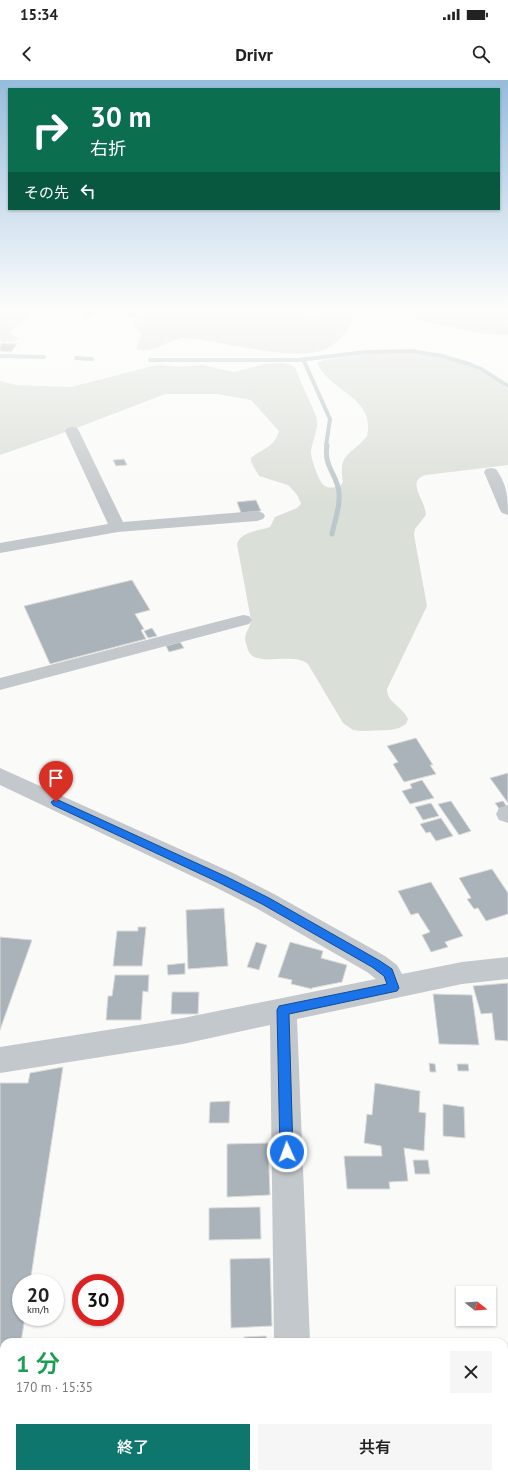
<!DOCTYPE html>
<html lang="ja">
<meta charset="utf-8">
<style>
:root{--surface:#fff;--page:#f6f6f6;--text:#222;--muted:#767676;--accent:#0f766e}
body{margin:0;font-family:"PT Sans","Noto Sans JP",sans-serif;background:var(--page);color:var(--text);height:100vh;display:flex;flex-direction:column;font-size:15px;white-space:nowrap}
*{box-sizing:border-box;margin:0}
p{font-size:13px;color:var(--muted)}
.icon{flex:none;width:22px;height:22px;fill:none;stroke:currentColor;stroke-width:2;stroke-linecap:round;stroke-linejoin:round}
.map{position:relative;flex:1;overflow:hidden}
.panel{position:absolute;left:0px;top:1258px;width:508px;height:140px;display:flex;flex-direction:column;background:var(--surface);border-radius:12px 12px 0 0;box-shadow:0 1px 3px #0004}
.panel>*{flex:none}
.top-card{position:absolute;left:8px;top:8px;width:492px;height:122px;border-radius:0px;box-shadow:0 1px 3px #0004;background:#0b6e4f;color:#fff;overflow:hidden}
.needle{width:26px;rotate:107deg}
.controls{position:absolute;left:456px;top:1206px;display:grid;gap:8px}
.controls a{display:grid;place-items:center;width:40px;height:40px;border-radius:0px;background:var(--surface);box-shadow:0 1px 3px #0004;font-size:20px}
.speed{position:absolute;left:12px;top:1194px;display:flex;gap:8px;font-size:20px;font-weight:700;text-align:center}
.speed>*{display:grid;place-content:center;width:52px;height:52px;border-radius:50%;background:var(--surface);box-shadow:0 1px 3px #0004;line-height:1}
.speed small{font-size:10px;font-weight:400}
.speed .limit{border:6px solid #d22;background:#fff;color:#111}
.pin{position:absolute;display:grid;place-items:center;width:34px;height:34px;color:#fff;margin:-41px -17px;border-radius:50% 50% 50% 0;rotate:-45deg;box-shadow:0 0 4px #0007}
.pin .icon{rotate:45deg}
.me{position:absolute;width:44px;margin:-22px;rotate:358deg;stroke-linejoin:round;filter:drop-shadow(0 0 3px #0008)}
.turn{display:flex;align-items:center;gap:14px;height:84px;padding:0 16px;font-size:18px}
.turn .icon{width:52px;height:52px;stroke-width:2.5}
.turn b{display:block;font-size:28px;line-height:34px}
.then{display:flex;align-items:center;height:38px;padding:0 16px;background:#0003;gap:8px;font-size:15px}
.round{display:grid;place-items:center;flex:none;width:42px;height:42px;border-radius:0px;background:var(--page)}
.overview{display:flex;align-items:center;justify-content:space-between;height:68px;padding:0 16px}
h1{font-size:24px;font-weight:600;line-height:30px;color:#1e9e55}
.primary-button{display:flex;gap:8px;margin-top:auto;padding:8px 16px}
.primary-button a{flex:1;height:46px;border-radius:0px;background:var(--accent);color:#fff;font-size:16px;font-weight:600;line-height:46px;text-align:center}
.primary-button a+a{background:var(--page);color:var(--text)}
.status{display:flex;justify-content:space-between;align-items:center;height:28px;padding:0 20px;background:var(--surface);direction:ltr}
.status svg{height:11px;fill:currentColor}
header{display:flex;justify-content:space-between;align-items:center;height:52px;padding:0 16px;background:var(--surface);font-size:18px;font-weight:600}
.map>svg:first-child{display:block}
.green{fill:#dadfd7}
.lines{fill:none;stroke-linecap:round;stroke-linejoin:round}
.stream-far1{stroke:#bbc7cb;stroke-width:4}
.stream{stroke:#bbc7cb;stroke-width:5}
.building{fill:#aab3b9;stroke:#dcdcda}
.minor{fill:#c3c8cc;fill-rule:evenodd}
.route{fill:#1a73e8;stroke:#114b97}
</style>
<div class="status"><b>15:34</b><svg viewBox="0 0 49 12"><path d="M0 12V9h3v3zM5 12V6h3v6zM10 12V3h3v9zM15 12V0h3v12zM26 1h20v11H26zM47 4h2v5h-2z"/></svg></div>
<header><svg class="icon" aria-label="back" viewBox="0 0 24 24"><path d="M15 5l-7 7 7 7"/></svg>Drivr<svg class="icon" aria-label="search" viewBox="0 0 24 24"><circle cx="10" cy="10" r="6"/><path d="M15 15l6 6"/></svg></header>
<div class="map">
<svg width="508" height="1398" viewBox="0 0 508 1398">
<rect width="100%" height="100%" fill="#fafaf8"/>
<g class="green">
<path d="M0,231H34L9,253L20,259L11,262L0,261Z"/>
<path d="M155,231H300C307,236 324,239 329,231H353C352,236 353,241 350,246C346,254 334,265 326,269C293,283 220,260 183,258C167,260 151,275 136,269L141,255L134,243V239Z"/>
<path d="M375,231H508V255L483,254Z"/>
<path d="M382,272C414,272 447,275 476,289C487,295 498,302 508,309V385L426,395C405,401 425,419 426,435L415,449L414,455L427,526L387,609C386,622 404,628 408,639L406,644L399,648L390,650L361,651L353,650L343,643L308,584C292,571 255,589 248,570C247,566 245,562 245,558C246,551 251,546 251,540L237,464C241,451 259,451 270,447L275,437L297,428L301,424C299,416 294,411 288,405L259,396L251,382V378C263,368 274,368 279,351L251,320L217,314H165L66,352L0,375V301L16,305L71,307L157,285L179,287L202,285L234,292L266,284L283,283L291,285L295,288L316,336C320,348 312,360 311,372C311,379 319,403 325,406C330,409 335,407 340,406L343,402C338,372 351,376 367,356C376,317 330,312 317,283L324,280Z"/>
</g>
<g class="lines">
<g class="stream-far1">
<path d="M0,276L44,277"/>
<path d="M76,278L92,279"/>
<path d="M303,279L330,339L326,366"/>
<path d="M150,280H298L367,272L412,271L442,276L469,284L481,289L508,306"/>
</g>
<path class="stream" d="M327,365C324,384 333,390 338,407C342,421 335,440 332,454"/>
</g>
<g class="building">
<path d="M82,231H97L92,237L83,236L85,233H81Z"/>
<path d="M120,231H136L137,232L135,237L126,236L127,233H119Z"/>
<path d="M308,231H326L323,234L307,232Z"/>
<path d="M2,263L17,264L11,272L0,271V266Z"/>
<path d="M124,379L127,385L116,386L113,380Z"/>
<path d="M256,420L261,431L241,433L237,422Z"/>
<path d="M132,500L150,530L135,534L144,549L141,550L146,559L50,584L24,526Z"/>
<path d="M152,548L157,556L148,558L144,551Z"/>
<path d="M180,562L184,568L169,572L166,566Z"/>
<path d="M416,658L433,685H430L436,694L404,702L393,684L398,682L387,666Z"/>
<path d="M508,693V723L490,698Z"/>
<path d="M422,700L434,718L410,724L402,711L412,708L410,704Z"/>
<path d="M451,721L471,751L459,755L438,724Z"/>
<path d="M503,721L508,728L500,730L495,723Z"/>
<path d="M431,723L439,736L423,740L415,727Z"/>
<path d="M441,738L453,756L436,761L430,752L426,753L420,744Z"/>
<path d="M492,789L508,813V834L486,841L478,828L474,829L467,819L471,818L459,798Z"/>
<path d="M431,802L463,856L445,862L448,867L431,872L422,855L430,852L418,833L411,835L398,811Z"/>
<path d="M224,828L228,886L188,889L186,830Z"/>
<path d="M138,847H146L142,886H113L117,851H138Z"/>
<path d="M0,857L32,860L0,950Z"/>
<path d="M256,862L267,865L259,890L247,887Z"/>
<path d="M290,862L323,871L321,878L347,885L342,902L312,908V909L291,904L292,900L278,897Z"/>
<path d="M185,883V894L168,895L167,885Z"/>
<path d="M115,895H149L148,912L143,911L141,940H106L108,916H112Z"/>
<path d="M508,903V961L495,960L492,933L481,934L473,906Z"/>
<path d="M172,912H199L198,934H171Z"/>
<path d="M433,914L472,915L479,965L439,964Z"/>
<path d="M429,983L435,984L436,992H430Z"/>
<path d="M457,984H468L469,991H458Z"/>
<path d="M63,987L30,1203H21V1237H25L21,1262H4V1295H0V1003H28L30,993Z"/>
<path d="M375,1003L420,1011L419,1032L426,1033L424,1071L404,1068L408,1101L389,1102L390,1109H347L344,1076H382L381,1066L364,1063L367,1034L372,1035Z"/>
<path d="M230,1021L229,1043H209L210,1022Z"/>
<path d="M443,1024L464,1027L465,1058L443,1056Z"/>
<path d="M268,1063L270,1115L227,1117V1064Z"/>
<path d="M413,1080H428L430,1094H415Z"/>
<path d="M260,1127L261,1159L209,1160V1128Z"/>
<path d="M270,1178L272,1246L231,1248L230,1179Z"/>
<path d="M266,1256L267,1262H244V1257Z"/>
<rect x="0" y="1341" width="4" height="42"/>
<path d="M150,1395H193L192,1398H149Z"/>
</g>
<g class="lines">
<g class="minor">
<path d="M72,347L77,348L79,351L123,442L257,431L263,433L265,436L263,439L257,441L118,452L0,473V463L108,444L65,351L67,348Z"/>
<path d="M491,388L496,389C507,405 508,416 508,435L502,433L500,430L484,392L486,389Z"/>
<path d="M243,535L249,536L252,540L249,544L0,610V598Z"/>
<path d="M0,688L233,793L274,814L385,876L397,885L402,894L462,882L508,877V899L462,904L297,939L310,1262H274L270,945L183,964L0,993V967L183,938L376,899L367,892L256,828L215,807L0,705Z"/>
<path d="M508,725V743L499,740L496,734L499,728Z"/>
<rect x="0" y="1299" width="4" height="36"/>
<path d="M504,1307L508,1308V1344L504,1343Z"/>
</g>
</g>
<linearGradient id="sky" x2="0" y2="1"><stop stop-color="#96bcdc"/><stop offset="0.54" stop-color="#fdfdfc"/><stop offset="1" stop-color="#fdfdfc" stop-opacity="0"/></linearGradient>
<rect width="508" height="426" fill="url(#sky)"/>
<path class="route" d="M56,719L227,797L269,818L380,881L392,889L399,908L397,911L289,934L293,1072L291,1077L287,1079L282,1077L280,1072L277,930L279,926L387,904L384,896L372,887L262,824L220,803L53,725L51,722Z"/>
</svg>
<div class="controls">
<a><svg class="needle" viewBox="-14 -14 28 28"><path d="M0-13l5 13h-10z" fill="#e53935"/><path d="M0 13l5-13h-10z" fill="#767676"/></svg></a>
</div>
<div class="speed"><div>20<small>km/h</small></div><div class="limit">30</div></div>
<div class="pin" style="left:56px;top:722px;background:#d93025"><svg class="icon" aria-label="arrive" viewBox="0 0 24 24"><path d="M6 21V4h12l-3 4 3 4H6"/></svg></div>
<svg class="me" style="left:287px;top:1072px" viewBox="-20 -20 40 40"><circle r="17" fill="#1a73e8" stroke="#fff" stroke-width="3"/><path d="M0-11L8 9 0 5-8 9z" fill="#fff"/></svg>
<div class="top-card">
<div class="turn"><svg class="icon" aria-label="right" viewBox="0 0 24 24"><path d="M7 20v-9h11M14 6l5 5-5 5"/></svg><div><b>30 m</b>右折</div></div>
<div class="then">その先<svg class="icon" aria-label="left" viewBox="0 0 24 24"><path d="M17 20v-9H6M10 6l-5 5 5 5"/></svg></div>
</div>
<section class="panel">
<div class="overview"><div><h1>1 分</h1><p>170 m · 15:35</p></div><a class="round"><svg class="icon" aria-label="close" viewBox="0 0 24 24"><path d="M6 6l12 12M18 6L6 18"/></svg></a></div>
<div class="primary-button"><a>終了</a><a>共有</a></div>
</section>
</div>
